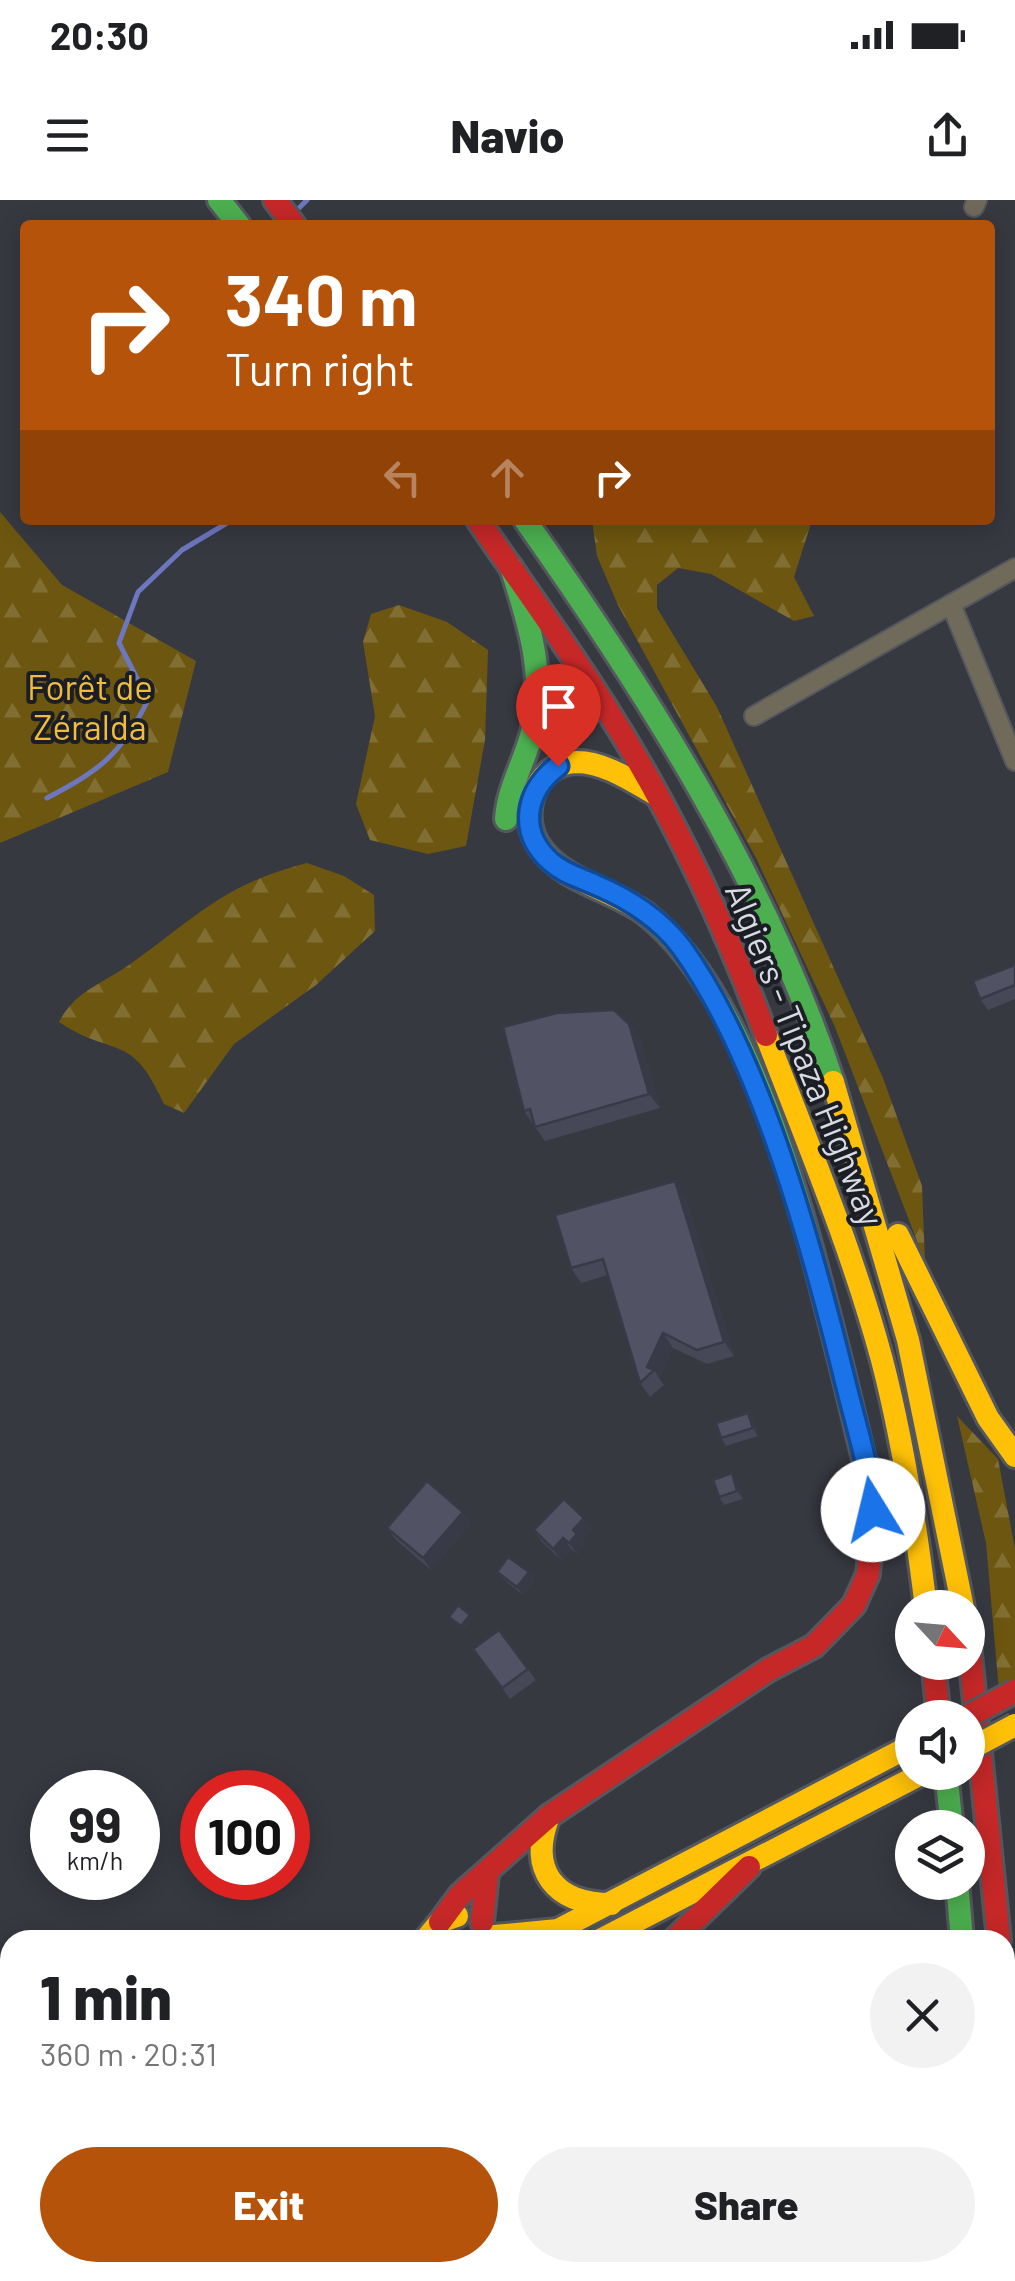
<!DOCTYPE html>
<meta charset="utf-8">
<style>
:root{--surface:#fff;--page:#f2f2f2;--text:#202124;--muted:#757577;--accent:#b45309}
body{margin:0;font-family:Barlow,sans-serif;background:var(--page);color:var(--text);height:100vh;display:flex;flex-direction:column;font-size:38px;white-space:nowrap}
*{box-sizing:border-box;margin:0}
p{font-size:32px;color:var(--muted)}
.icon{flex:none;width:55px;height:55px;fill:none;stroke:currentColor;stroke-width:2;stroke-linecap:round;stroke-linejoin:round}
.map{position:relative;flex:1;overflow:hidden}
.drawer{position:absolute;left:0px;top:1730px;width:1015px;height:352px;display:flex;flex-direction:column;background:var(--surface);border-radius:30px 30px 0 0;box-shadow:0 5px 25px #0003}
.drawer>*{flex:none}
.hud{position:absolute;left:20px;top:20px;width:975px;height:305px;border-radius:10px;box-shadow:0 5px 25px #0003;background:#b45309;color:#fff;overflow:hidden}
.needle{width:65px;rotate:116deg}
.buttons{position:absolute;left:895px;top:1390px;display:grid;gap:20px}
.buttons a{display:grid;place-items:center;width:90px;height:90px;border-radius:50%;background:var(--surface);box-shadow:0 5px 25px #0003;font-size:50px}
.speed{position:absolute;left:30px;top:1570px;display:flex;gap:20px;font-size:50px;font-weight:700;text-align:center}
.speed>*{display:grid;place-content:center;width:130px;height:130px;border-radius:50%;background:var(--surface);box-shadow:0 5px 25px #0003;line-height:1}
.speed small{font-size:25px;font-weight:400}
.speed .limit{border:15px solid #d22;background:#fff;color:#111}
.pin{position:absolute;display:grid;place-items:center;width:85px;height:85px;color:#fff;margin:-102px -42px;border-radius:50% 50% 50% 0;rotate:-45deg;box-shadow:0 0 10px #0007}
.pin .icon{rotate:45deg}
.me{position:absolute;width:110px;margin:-55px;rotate:351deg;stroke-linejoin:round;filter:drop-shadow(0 0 8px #0008)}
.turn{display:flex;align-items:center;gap:35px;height:210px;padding:0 40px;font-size:45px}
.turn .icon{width:130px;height:130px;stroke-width:2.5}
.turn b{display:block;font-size:70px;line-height:85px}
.lanes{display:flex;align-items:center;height:95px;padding:0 40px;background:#0003;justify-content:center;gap:50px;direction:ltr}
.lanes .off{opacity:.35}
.round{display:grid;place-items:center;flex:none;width:105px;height:105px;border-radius:52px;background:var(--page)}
.summary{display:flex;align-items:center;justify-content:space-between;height:170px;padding:0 40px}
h1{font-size:60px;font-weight:800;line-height:75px}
.primary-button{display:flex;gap:20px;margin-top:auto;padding:20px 40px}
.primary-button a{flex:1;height:115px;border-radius:60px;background:var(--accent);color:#fff;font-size:40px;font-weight:800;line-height:115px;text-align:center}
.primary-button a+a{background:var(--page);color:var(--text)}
.status{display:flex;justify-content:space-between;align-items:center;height:70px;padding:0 50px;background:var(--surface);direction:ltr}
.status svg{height:28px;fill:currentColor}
header{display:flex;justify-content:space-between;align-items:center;height:130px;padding:0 40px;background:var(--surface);font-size:45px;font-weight:800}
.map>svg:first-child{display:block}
.forest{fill:url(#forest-firs)}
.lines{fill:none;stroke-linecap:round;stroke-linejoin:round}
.stream{stroke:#6d77bf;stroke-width:5}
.street-casing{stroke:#55575e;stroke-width:22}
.fast-casing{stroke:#55575e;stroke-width:28}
.slow-casing{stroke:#55575e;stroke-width:28}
.jam-casing{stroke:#55575e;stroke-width:28}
.street{stroke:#706a5b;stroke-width:18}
.fast{stroke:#4caf50;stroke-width:22}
.slow{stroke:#ffc107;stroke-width:22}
.jam{stroke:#c62828;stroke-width:22}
.slow-bridge-casing{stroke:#55575e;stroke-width:28;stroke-linecap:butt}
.jam-bridge-casing{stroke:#55575e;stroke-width:28;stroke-linecap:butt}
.slow-bridge{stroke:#ffc107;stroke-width:22}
.jam-bridge{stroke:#c62828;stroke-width:22}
.wall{fill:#464757}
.shaded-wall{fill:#393a47}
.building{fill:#515365;stroke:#393a47;stroke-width:2.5}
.route-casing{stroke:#114b97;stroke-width:25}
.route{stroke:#1a73e8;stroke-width:18}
.labels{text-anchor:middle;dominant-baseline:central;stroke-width:8;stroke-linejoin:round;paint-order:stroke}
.park-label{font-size:35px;fill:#efbd3b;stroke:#1c1e25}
.street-label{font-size:35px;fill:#d8dae4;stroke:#1c1e25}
</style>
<div class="status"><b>20:30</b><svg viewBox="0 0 49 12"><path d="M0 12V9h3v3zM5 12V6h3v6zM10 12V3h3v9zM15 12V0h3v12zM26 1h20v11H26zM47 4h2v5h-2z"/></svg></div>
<header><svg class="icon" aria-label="menu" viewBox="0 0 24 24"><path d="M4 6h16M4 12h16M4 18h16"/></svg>Navio<svg class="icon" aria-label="share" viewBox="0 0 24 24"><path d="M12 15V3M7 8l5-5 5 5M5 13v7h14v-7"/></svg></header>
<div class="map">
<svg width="1015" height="2081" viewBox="0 0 1015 2081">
<defs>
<pattern id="forest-firs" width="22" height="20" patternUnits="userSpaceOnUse" patternTransform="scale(2.5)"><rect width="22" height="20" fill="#6d560f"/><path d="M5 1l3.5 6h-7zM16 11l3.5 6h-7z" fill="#816e32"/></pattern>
</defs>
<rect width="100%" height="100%" fill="#373941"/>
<g class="forest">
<path d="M0,312L62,385L196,461L168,572L0,643Z"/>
<path d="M592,320H812L794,377L814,416L794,421L711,374L678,368L657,385V408L717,507L883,878L922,986L925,1062L835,827L756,658L618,405L597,356Z"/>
<path d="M399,405L447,422L488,450L485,540L466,646L428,654L370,640L356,604L375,516L363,442L371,414Z"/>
<path d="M307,663L344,676L374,695L375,731L316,785L234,844L184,913L164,904C131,830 114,859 59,822C75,791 102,784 129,765C197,717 222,685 307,663Z"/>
<path d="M957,1216L998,1259L1015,1349V1480L999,1491L986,1343Z"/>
</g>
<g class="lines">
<g class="stream">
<path d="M298,9L307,0"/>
<path d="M47,598C100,570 121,555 148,500L119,443L138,392L182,350L232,320"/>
</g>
<g class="street-casing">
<g id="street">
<path d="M974,7L977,0"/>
<path d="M951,404L1015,561"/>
<path d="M754,516L1015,368"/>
<path d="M0,2028L10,2024"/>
<path d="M144,2072L149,2081"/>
</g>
</g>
<g class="fast-casing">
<g id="fast">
<path d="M219,0L239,25"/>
<path d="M525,320C647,493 766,679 833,882"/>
<path d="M506,619C508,589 523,565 531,536C547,478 529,423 511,367"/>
<path d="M646,714C756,801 809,1038 843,1172"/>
<path d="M946,1572L952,1628"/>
<path d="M957,1682L962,1740"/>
<path d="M0,1786L10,1787"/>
<path d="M1005,1828L1011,2081"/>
<path d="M0,1883H10"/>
<path d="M605,2072L629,2081"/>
<path d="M695,2072L719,2081"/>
<path d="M981,2072L982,2081"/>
</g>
</g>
<g class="slow-casing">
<g id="slow">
<path d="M646,714C614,690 565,682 541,649C517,618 532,563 577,562C604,562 632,581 655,594"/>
<path d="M766,835C807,942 852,1049 882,1160C903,1241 916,1325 926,1408"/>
<path d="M833,882L908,1140L963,1408"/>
<path d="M898,1035L988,1218L1015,1256"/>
<path d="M549,1616C528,1670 554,1704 611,1704"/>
<path d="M495,1736L558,1730L912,1545"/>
<path d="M425,1740L440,1722L457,1716"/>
<path d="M600,1740L925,1572"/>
<path d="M0,1927H10"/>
</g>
</g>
<g class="jam-casing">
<g id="jam">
<path d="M275,0L294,25"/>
<path d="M478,320C521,383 566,444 606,508C671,610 724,723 766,835"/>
<path d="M968,1434L999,1740"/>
<path d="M933,1462L939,1518"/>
<path d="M440,1722L460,1695L549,1616L768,1470L814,1446L854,1405L868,1374L873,1325L868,1276L843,1172"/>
<path d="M482,1722L487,1674"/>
<path d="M674,1740L749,1667"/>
<path d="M514,2072L529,2081"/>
</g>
</g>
<use href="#street" class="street"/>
<use href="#fast" class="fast"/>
<use href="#slow" class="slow"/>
<use href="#jam" class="jam"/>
<g class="slow-bridge-casing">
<path id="slow-bridge" d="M968,1550L1015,1525"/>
</g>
<g class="jam-bridge-casing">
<path id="jam-bridge" d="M965,1518L1015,1491"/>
</g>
<use href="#slow-bridge" class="slow-bridge"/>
<use href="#jam-bridge" class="jam-bridge"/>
</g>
<g class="wall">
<path d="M1015,765V799L988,810L980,799Z"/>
<path d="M629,824L640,839L660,908L545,941L524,911Z"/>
<path d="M685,996L734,1156L707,1164L673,1148L659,1178L664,1185L650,1197L640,1183L608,1075L581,1083L571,1068Z"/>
<path d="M748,1213L753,1220L758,1236L726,1246L721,1238Z"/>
<path d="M737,1281L743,1299L724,1305L719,1297Z"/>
<path d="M463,1312L470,1323L431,1370L395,1339L387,1328Z"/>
<path d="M584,1318L592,1329L582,1340L585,1345L577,1354L571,1349L561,1360L542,1342L534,1330Z"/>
<path d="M497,1372H529L534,1380L523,1395L503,1379Z"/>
<path d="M499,1430L536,1480L510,1499L473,1449Z"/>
<path d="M54,2072L60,2081H20Z"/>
<path d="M64,2072H113L100,2081H69Z"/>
</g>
<g class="shaded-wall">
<path d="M629,824L640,839L660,908L649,894Z"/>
<path d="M675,981L685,996L734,1156L724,1142Z"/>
<path d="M663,1133L673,1148L659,1178L654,1170L647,1167Z"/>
<path d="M748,1213L753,1220L758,1236L753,1228Z"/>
<path d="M732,1273L737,1281L743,1299L737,1291Z"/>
<path d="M463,1312L470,1323L431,1370L423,1358Z"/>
<path d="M584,1318L592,1329L582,1340L585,1345L577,1354L569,1343L573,1330Z"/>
<path d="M563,1338L571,1349L561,1360L553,1349Z"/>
<path d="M529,1372L534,1380L523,1395L517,1387Z"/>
<path d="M470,1415L473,1418L464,1430L461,1426Z"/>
</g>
<g class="building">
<path d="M1015,765V785L980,799L973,781Z"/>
<path d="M614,810L629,824L649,894L535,927L530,909L524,911L503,827L557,813Z"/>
<path d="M675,981L724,1142L697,1150L663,1133L647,1167L654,1170L640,1183L603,1059L571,1068L555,1015Z"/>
<path d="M748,1213L753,1228L721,1238L716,1223Z"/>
<path d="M732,1273L737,1291L719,1297L713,1280Z"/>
<path d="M427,1281L463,1312L423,1358L387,1328Z"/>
<path d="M564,1299L584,1318L573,1330L577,1334L569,1343L563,1338L553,1349L534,1330Z"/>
<path d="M508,1357L529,1372L517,1387L497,1372Z"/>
<path d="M458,1405L470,1415L461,1426L449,1417Z"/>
<path d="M499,1430L528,1469L502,1488L473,1449Z"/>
<path d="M14,2072H54V2073L42,2081H20Z"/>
<path d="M64,2072H91L96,2081H69Z"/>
</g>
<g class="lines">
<g class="route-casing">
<path id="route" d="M558,566C525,591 517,632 551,662C564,674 582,678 598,686C629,699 661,720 682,748C762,859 813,1051 846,1185C856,1226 870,1268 873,1310"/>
</g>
<use href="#route" class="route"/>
</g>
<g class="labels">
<g class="park-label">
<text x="90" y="486">Forêt de<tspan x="90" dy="40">Zéralda</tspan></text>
</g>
<g class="street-label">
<text transform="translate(806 854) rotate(68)">Algiers - Tipaza Highway</text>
</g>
</g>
</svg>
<div class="buttons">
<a><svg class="needle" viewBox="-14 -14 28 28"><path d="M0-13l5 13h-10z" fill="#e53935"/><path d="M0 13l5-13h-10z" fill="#757577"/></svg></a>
<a><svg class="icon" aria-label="sound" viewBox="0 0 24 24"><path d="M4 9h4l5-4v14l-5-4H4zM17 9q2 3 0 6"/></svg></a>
<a><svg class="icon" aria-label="layers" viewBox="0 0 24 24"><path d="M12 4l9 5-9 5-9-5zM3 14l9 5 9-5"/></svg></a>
</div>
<div class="speed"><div>99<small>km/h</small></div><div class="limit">100</div></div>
<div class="pin" style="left:558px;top:566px;background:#d93025"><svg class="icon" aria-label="arrive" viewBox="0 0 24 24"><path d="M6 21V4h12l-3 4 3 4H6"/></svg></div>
<svg class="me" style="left:873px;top:1310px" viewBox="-20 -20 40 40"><circle r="19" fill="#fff"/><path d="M0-13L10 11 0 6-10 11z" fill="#1a73e8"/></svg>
<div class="hud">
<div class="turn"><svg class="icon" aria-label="right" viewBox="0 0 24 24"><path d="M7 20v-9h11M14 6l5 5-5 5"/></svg><div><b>340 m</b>Turn right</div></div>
<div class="lanes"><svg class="icon off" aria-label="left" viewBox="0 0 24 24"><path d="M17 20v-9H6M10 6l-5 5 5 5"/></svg><svg class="icon off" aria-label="ahead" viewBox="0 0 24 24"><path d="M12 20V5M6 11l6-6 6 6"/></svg><svg class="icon" aria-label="right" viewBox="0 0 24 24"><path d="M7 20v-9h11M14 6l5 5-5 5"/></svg></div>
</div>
<section class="drawer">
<div class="summary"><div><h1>1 min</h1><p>360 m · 20:31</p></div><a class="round"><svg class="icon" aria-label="close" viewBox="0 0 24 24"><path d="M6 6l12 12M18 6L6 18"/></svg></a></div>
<div class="primary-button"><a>Exit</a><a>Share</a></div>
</section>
</div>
